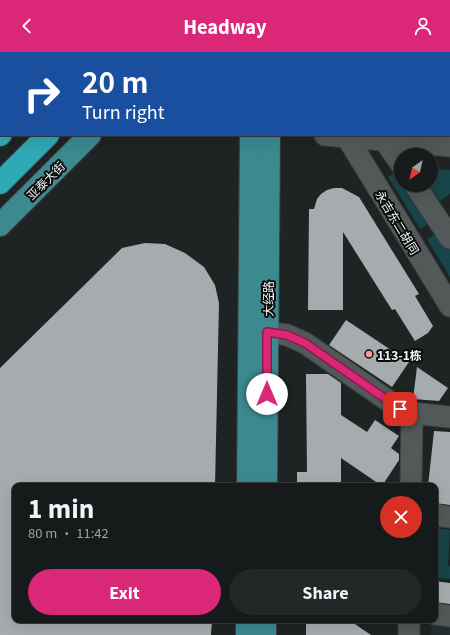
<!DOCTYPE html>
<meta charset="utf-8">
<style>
:root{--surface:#161a1b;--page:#232728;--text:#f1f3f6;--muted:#9ea1a3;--line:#35383a;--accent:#db2777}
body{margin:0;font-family:Georgia,"Noto Sans SC",serif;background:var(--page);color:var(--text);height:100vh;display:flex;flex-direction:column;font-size:15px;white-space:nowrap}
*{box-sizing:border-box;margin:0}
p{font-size:13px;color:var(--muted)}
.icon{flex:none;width:22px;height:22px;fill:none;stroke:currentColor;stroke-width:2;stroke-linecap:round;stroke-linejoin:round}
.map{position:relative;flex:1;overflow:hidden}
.drawer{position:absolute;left:12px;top:431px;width:426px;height:140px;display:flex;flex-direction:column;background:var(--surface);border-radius:8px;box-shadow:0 4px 16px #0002,0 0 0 1px var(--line)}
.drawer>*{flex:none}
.banner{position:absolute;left:0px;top:0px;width:450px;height:84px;box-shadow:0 4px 16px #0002,0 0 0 1px var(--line);background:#1a4fa0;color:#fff;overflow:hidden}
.needle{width:26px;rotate:214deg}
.fabs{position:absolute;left:394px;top:96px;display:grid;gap:8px}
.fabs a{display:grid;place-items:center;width:44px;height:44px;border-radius:50%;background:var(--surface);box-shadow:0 4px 16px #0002,0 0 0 1px var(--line);font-size:20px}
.pin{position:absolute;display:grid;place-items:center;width:34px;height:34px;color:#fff;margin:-17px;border-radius:8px;box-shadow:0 2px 6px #0006}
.me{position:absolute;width:44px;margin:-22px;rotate:0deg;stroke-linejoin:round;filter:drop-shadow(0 0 3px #0008)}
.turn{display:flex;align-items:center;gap:14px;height:84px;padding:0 16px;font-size:18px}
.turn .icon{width:52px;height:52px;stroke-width:2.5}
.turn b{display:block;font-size:28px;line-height:34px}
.round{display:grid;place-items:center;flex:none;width:42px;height:42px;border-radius:21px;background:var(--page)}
.head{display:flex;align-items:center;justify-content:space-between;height:68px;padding:0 16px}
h1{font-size:24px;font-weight:800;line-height:30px}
.action{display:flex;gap:8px;margin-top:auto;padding:8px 16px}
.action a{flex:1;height:46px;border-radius:24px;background:var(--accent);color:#fff;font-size:16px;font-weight:800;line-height:46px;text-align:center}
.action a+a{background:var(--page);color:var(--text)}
header{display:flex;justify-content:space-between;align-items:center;height:52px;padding:0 16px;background:var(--accent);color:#fff;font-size:18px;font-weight:800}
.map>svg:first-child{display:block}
.built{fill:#212e2f}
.green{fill:#184549}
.building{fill:#a6acad}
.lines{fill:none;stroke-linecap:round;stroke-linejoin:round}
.minor-casing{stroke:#3b4040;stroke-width:23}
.major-casing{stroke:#3b4040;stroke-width:24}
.highway-casing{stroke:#3b4040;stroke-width:24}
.minor{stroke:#535859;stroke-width:21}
.major{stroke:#3c8990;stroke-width:22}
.highway{stroke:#2daab5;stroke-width:22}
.route-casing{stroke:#8e194d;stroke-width:10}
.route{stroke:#db2777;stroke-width:7}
.poi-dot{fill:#f59b97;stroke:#0a0c0c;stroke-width:1.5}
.labels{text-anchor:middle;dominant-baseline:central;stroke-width:4;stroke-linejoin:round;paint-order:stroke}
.street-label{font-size:12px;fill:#f1f4f5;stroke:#0a0c0c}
.poi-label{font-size:12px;font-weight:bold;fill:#f1f4f5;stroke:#0a0c0c;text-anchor:start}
</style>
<header><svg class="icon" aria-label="back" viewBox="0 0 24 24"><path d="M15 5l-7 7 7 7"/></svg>Headway<svg class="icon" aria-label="person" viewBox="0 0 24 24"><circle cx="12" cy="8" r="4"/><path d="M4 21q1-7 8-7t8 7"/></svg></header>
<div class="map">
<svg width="450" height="583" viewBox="0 0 450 583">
<rect width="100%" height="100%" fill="#1e2324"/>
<g class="built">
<path d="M417,0H450V65L449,1H417Z"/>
<path d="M432,573L450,575V583H431Z"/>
</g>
<g class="green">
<path d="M431,117L450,118V142L440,149L429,133H431Z"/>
<path d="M398,119L401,124V133H407L431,170L420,177L388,125Z"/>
<path d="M438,180L450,198V225L427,187Z"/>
<path d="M435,476L450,478L448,514H450V527L435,526Z"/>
</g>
<g class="building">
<path d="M334,136H342L359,145L419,242L415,244L433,274L428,281L415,289L395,257L392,258L343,180V258H308L309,157H314L317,147L321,142L327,138Z"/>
<path d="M145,191L165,192L185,201L204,215L215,233L219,251L215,434H15V568H212L211,583H0V316L122,196Z"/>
<path d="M346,268L409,310L392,335L329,293Z"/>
<path d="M417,315L448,336L439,349L413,347Z"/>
<path d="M306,322H328L341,331V363L367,380L375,368L399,384L391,396L399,402V408L382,434L341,406V434H297V420H307Z"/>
<path d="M434,379L450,380V453L435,451V434H428Z"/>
<path d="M435,529L450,531V552L435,550Z"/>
<path d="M306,568H349L371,583H306Z"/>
</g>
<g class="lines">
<g class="minor-casing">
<g id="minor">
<path d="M411,1V0"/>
<path d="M325,83L450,94"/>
<path d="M347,85L450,254"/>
<path d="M385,89L401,112"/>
<path d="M415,133L450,186"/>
<path d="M267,280L287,283L305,291L400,357L412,361L450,365"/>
<path d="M411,434L412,361"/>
<path d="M435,463L450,465"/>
<path d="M435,562L450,564"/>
<path d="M409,583V568"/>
</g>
</g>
<g class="major-casing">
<g id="major">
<path d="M50,1L51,0"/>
<path d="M172,1L173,0"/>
<path d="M252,1V0"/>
<path d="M270,1V0"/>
<path d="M0,51L1,50"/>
<path d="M0,173L90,83"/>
<path d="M248,434L251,83"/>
<path d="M266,434L269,83"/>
<path d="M247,583V568"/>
<path d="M265,583V568"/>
</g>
</g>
<g class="highway-casing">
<g id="highway">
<path d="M81,1L82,0"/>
<path d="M130,1L131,0"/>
<path d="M0,83L1,82"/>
<path d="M0,131L48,83"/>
</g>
</g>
<use href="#minor" class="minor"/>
<use href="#major" class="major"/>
<use href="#highway" class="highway"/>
</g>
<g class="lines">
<g class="route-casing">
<path id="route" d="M267,342V280L287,283L305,291L400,357"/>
</g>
<use href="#route" class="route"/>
</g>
<circle class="poi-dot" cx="369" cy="302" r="4"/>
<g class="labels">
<g class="street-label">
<text transform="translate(45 128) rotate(-45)">亚泰大街</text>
<text transform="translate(398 170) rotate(59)">永吉东二胡同</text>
<text transform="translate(267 247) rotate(-90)">大经路</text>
</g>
<g class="poi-label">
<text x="377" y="302">113-1栋</text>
</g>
</g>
</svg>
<div class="fabs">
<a><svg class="needle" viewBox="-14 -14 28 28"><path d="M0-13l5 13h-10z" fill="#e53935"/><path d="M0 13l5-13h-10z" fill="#9ea1a3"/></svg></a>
</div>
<div class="pin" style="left:400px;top:357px;background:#d93025"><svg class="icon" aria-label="arrive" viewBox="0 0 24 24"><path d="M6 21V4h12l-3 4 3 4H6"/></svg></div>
<svg class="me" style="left:267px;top:342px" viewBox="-20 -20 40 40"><circle r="19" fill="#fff"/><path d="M0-13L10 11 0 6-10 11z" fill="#db2777"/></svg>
<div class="banner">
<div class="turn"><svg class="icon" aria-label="right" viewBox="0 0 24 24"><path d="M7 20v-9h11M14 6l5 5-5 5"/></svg><div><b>20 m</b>Turn right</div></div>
</div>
<section class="drawer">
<div class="head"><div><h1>1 min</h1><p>80 m · 11:42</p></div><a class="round" style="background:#d93025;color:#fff"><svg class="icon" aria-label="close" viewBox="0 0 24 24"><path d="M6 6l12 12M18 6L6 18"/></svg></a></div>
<div class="action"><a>Exit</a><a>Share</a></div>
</section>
</div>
